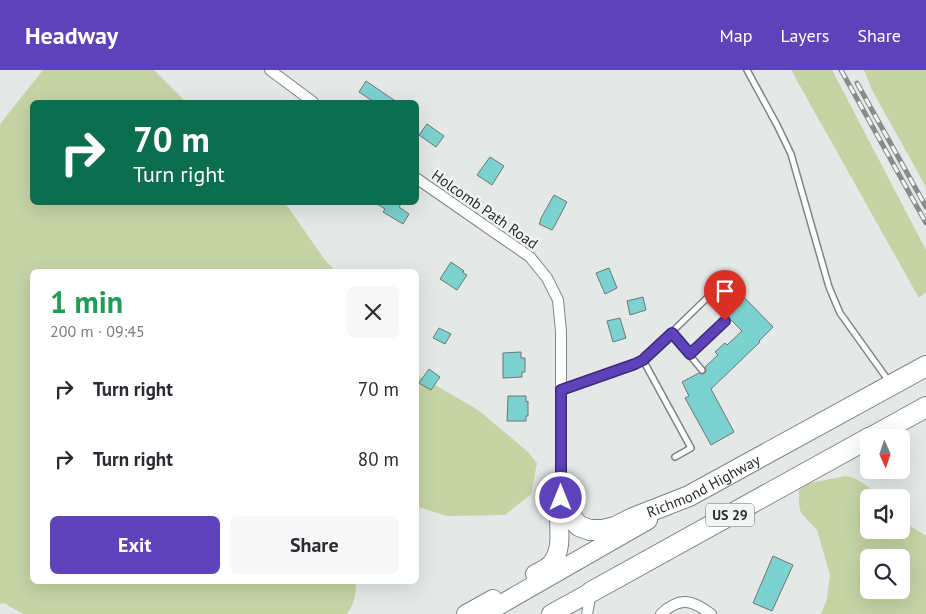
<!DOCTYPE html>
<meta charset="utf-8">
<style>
:root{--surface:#fff;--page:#f7f7f7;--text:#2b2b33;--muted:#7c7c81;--accent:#5e42ba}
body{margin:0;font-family:"PT Sans",sans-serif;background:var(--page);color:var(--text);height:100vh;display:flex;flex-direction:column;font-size:19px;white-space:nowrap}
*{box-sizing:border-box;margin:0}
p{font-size:16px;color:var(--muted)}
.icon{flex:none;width:28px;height:28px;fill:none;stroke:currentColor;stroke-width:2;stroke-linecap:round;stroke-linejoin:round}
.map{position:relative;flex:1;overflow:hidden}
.panel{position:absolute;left:30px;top:199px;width:389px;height:315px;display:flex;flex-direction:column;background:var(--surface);border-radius:8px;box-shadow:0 5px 20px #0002}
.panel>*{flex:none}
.top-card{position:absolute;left:30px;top:30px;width:389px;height:105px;border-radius:8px;box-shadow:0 5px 20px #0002;background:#0b6e4f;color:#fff;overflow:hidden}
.needle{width:32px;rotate:177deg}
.fabs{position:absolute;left:860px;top:359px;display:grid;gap:10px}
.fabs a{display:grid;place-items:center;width:50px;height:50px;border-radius:8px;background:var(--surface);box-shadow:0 5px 20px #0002;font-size:25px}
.pin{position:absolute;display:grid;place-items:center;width:42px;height:42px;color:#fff;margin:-51px -21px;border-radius:50% 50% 50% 0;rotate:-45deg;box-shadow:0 0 5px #0007}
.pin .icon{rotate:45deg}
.me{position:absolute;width:55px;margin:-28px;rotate:0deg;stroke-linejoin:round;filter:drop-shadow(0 0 4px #0008)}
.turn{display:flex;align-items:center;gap:18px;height:105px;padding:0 20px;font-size:22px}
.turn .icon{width:65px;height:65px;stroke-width:2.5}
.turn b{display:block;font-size:35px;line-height:42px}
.round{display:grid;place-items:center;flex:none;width:52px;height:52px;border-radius:8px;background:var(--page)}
.summary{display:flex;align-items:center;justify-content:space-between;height:85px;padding:0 20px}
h1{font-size:30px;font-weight:700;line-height:38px;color:#1e9e55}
.action{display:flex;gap:10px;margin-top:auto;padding:10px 20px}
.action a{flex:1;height:58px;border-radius:8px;background:var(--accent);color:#fff;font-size:20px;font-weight:700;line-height:58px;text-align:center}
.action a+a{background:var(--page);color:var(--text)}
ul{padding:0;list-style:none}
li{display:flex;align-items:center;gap:15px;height:70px;padding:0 20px}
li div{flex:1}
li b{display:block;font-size:19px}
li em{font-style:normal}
header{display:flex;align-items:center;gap:30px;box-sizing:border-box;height:70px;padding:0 25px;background:var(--accent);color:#fff}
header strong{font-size:24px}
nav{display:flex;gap:28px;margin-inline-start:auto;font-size:18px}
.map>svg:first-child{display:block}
.green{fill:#c5d3a5;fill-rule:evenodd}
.building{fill:#7bd2cf;stroke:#707575}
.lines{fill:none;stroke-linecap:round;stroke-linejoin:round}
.service-casing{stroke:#7f8482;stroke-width:8}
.minor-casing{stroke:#7f8482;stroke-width:12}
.trunk-casing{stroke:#7f8482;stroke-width:20}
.motorway-casing{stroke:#7f8482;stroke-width:22}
.service{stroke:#fff;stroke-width:5}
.minor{stroke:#fff;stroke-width:10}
.trunk{stroke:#fff;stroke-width:18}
.motorway{stroke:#fff;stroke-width:20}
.rail-casing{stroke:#878b89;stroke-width:5}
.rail{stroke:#f1f6f4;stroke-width:3;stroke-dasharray:9;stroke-linecap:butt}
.route-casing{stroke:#3d2b79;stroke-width:12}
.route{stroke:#5e42ba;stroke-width:9}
.labels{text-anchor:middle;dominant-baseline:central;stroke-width:5;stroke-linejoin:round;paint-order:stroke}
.shield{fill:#f1f6f4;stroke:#666968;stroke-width:1}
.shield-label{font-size:14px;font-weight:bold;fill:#2b2d2c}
.street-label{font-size:15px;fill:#2b2d2c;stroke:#f1f6f4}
</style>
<header>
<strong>Headway</strong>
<nav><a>Map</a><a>Layers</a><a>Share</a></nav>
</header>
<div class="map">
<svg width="926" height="544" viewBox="0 0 926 544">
<rect width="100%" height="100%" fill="#e4e9e7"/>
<g class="green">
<path d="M43,0H154L186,32H32V132L285,133L325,190L335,201H32V511H356C356,523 355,535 346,544H23L4,533L0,534V54Z"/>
<path d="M791,0H832L926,180V222L919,228Z"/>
<path d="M864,0H926V117L872,20Z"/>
<path d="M416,304L478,340L527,381L537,393L531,424L505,445L446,446L416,436Z"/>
<path d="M845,406C860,408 870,418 880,427L869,428V460H901V447L912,457L926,466V544H821L827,529L830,505L817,460L801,443L799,435V420L805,414ZM869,488H901V520H869Z"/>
</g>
<g class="building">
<path d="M366,11L382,22L397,32H374L359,22Z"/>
<path d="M427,54L444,66L436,77L419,65Z"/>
<path d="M490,87L504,96L492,115L477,105Z"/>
<path d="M554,125L567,132L554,157L552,160L539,154L541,150H540Z"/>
<path d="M374,132H402L399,137L409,144L403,154L383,142L385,139Z"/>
<path d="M451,192L464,201L462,202L467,205L457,220L440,209Z"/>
<path d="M609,198L617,218L605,224L596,203Z"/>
<path d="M738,221L773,257L759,271L760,272L711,319L734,362L711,375L685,328L689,326L682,312L699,303L702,304L705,303L706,300L705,297L718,285L715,282L725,273L727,275L742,261L724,243L727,240L723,236Z"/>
<path d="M643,227L646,240L630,245L627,231Z"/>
<path d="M620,248L626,268L613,272L607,251Z"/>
<path d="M439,258L451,264L445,274L433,268Z"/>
<path d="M521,282V288H525V302H522V307L503,308V283Z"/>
<path d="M429,299L440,307L431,320L419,313Z"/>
<path d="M508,326H526V332L528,331V346H526V351H507Z"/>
<path d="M773,486L793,495L772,541L753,533Z"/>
</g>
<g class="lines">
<g class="service-casing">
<g id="service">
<path d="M747,0L777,55L791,84L829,217L840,243L888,310"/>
<path d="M671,263L702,300"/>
<path d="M690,284L725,251"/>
<path d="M643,290L691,378L675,387"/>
<path d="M561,320L635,294L643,290L709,226"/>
</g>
</g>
<g class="minor-casing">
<g id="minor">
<path d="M270,0L313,32"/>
<path d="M416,108L530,187L547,208L558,230L561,261V428"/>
<path d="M587,544L591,522"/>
<path d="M661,544C680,526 692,530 711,544"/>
</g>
</g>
<g class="trunk-casing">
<g id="trunk">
<path d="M535,504C541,501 547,498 551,494C564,479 558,457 559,440C560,436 561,432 561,428"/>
<path d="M466,544L493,529"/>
<path d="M484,544L648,450"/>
<path d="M551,544L591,522"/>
</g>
</g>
<g class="motorway-casing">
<g id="motorway">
<path d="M870,368L926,337"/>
<path id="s1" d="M561,428L570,446L579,456L590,460H603L615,457L633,448L689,426L926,296"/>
<path d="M591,522L869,368"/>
</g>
</g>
<use href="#service" class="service"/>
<use href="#minor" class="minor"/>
<use href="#trunk" class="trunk"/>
<use href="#motorway" class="motorway"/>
<g class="rail-casing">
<g id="rail">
<path d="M841,0L926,153"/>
<path d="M857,13L926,137"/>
</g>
</g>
<use href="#rail" class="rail"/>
</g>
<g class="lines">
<g class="route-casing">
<path id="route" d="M561,428V320L635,294L643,290L672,263L690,284L725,251"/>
</g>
<use href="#route" class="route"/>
</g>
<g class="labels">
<rect class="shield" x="706" y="433.5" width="48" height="23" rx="4"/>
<g class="shield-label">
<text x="730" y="445">US 29</text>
</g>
<g class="street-label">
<text transform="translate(485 139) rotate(35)">Holcomb Path Road</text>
<text stroke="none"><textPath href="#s1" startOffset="168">Richmond Highway</textPath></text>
</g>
</g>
</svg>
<div class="fabs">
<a><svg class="needle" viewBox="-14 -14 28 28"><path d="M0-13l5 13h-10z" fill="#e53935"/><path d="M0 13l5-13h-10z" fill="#7c7c81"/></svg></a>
<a><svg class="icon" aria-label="sound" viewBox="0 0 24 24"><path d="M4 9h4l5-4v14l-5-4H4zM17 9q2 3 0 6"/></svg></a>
<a><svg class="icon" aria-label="search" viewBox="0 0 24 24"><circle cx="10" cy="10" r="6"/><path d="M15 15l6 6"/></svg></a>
</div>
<div class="pin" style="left:725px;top:251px;background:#d93025"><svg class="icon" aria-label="arrive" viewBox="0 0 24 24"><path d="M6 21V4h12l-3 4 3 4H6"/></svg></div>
<svg class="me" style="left:561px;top:428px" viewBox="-20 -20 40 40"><circle r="17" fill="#5e42ba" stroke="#fff" stroke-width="3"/><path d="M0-11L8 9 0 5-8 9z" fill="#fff"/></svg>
<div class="top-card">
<div class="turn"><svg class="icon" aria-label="right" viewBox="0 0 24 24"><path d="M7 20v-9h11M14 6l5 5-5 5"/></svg><div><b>70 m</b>Turn right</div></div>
</div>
<section class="panel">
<div class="summary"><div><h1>1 min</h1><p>200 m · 09:45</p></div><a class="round"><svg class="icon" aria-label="close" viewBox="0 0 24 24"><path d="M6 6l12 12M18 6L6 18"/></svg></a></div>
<ul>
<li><svg class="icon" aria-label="right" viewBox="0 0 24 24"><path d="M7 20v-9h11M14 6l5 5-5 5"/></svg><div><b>Turn right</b></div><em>70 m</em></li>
<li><svg class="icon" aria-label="right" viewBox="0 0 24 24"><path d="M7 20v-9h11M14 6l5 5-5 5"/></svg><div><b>Turn right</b></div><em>80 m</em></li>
</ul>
<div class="action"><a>Exit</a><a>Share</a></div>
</section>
</div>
